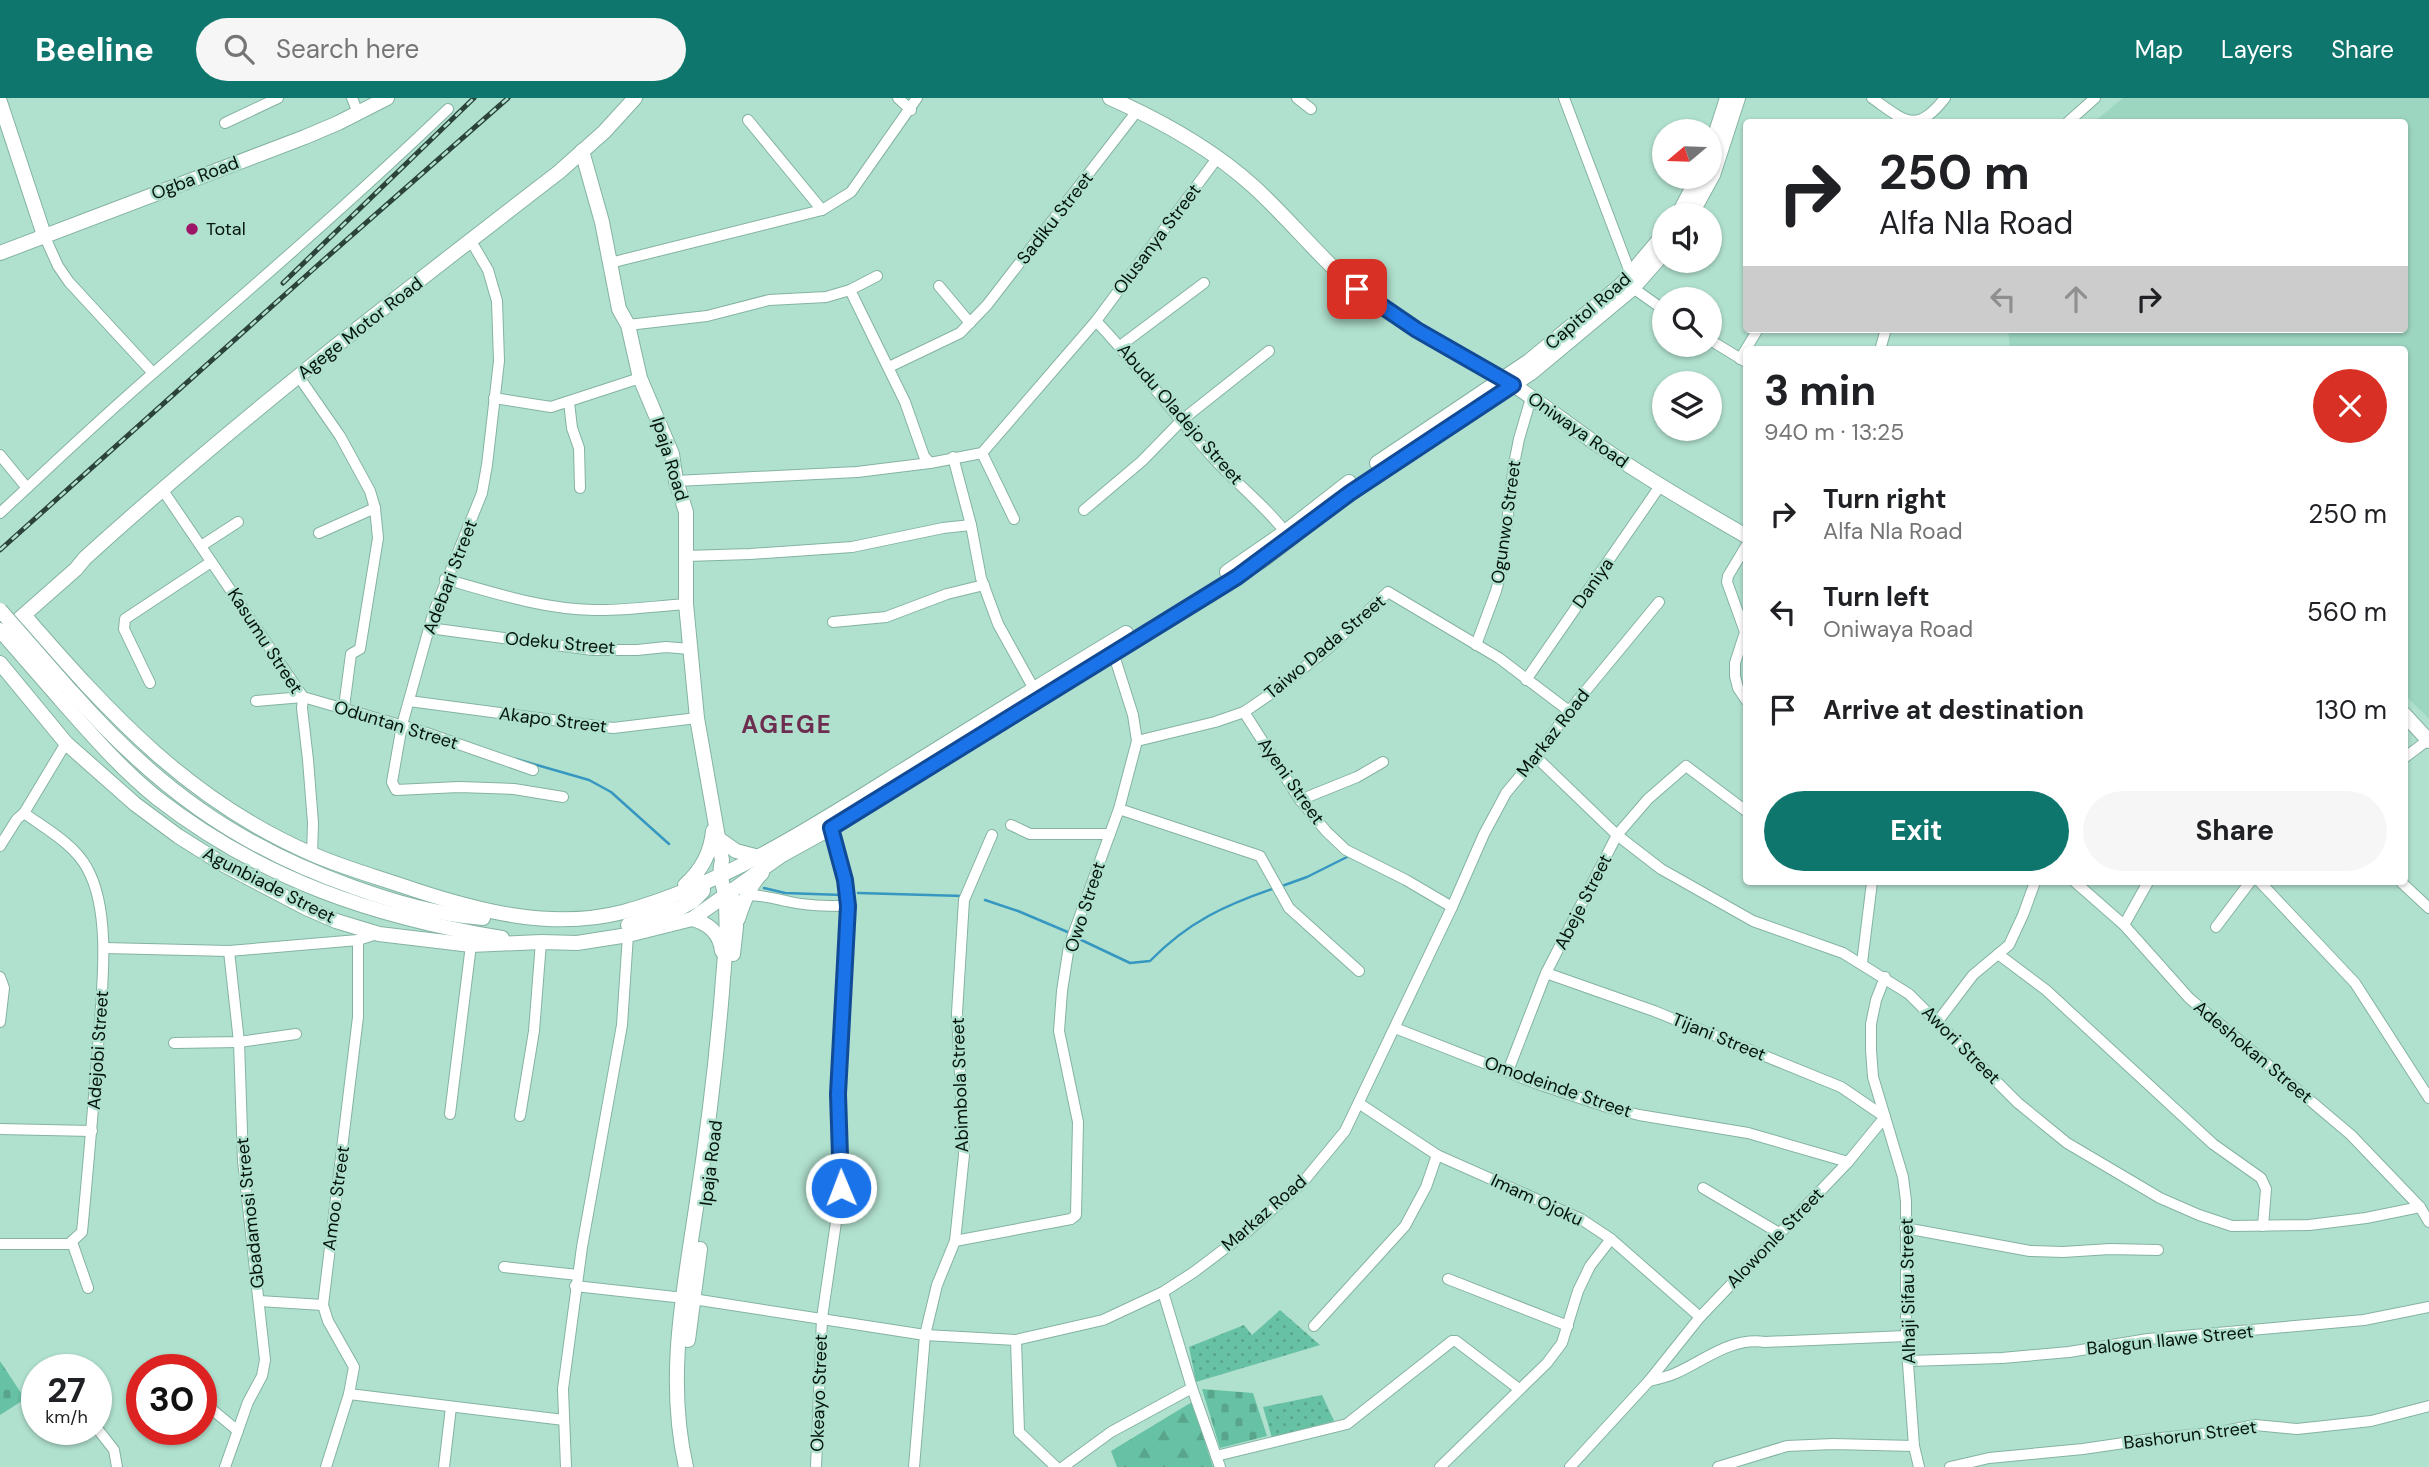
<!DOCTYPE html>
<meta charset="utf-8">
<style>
:root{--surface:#fff;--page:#f6f6f6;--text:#202124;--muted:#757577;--accent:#0f766e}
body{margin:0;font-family:"DM Sans",sans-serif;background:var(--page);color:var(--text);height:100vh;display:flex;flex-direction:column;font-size:26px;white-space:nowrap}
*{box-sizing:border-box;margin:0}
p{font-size:23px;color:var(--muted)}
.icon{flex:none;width:38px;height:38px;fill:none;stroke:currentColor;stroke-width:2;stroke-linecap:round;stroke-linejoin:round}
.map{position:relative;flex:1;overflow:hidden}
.panel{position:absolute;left:1743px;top:248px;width:665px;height:539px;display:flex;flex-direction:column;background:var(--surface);border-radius:7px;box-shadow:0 2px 5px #0004}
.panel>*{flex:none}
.hud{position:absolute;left:1743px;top:21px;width:665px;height:214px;border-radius:7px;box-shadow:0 2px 5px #0004;background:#fff;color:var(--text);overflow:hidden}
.needle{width:46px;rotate:251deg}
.fabs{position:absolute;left:1652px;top:21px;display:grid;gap:14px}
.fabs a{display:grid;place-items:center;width:70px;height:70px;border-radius:50%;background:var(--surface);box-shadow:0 2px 5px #0004;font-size:35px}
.speed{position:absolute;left:21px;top:1256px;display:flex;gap:14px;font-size:35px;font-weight:700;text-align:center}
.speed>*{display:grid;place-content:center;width:91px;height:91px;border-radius:50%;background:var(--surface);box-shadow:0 2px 5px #0004;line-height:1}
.speed small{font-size:18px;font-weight:400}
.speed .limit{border:10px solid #d22;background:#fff;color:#111}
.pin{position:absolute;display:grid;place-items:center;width:60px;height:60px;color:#fff;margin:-30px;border-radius:14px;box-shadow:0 4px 10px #0006}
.me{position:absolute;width:77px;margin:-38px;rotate:359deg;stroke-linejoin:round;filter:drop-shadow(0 0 5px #0008)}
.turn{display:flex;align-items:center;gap:24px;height:147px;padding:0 21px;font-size:32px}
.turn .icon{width:91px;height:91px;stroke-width:2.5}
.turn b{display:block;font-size:49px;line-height:60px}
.lanes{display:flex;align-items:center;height:66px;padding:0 21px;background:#0003;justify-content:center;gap:35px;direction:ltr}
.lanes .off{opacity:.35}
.round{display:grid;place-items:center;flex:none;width:74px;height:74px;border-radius:37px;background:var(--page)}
.summary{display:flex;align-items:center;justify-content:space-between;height:119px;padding:0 21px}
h1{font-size:42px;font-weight:700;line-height:52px}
.action{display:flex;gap:14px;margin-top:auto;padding:14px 21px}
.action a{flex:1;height:80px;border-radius:42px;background:var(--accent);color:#fff;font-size:28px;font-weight:700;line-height:80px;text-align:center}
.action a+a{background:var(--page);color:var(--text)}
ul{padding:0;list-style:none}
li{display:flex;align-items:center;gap:21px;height:98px;padding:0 21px}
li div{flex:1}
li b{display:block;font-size:26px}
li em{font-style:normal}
header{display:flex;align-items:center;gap:42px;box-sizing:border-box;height:98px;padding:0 35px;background:var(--accent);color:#fff}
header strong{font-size:33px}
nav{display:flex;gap:38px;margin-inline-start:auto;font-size:24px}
.search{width:490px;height:63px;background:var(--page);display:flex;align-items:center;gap:18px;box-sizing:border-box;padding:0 24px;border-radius:38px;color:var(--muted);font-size:26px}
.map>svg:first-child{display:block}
.built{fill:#9cd5c0}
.grass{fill:url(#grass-dots)}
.forest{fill:url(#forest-firs)}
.cemetery{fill:url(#cemetery-stones)}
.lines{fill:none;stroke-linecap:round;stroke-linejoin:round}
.stream{stroke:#3697c0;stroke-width:2.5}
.minor-casing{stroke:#85b3a2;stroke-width:12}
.major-casing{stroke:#85b3a2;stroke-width:16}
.minor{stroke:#fff;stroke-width:10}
.major{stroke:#fff;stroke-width:14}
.rail-casing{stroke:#2b433a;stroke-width:5}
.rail{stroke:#b0e0ce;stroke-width:2.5;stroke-dasharray:8;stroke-linecap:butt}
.major-bridge-casing{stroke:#85b3a2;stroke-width:16;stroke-linecap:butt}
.major-bridge{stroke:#fff;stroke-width:14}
.route-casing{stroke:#114b97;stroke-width:18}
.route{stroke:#1a73e8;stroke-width:12}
.poi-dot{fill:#9c1566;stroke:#b0e0ce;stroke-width:2.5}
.labels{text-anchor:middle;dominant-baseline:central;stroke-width:5;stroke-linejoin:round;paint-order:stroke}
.street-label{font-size:18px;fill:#03130d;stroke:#b0e0ce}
.poi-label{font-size:18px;fill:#03130d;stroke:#b0e0ce;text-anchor:start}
.district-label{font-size:24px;font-weight:bold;letter-spacing:2px;fill:#6d2d4e;stroke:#b0e0ce}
</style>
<header>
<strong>Beeline</strong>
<div class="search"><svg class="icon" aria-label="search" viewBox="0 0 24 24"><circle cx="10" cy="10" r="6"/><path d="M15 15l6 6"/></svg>Search here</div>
<nav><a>Map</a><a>Layers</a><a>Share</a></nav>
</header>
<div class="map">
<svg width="2429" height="1369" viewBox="0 0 2429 1369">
<defs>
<pattern id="grass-dots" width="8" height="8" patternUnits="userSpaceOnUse" patternTransform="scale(1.75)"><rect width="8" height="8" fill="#67c1a4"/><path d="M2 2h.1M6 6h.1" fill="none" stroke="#58a58c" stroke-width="1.8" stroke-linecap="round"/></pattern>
<pattern id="forest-firs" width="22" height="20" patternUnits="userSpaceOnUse" patternTransform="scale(1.75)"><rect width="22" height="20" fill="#67c1a4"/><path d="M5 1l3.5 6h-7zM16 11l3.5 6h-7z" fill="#58a58c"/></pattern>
<pattern id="cemetery-stones" width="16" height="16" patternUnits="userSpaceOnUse" patternTransform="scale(1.75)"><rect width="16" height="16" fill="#67c1a4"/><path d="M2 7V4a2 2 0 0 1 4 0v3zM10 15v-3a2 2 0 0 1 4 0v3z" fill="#58a58c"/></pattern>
</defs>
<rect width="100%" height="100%" fill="#b0e0ce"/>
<path class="built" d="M2123,0H2429V621L2405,597L2404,252H2010L2008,231H2404V24H2094Z"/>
<g class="grass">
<path d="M1280,1212L1320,1247L1196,1284L1189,1249L1244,1227L1252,1237Z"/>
<path d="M1322,1297L1334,1323L1272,1340L1263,1309Z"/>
</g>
<path class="forest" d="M1192,1304L1213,1369H1117L1111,1353Z"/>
<g class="cemetery">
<path d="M0,1263L25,1301L0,1317Z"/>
<path d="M1202,1291L1253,1295L1267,1338L1220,1350Z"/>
</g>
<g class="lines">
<g class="stream">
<path d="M516,661L589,682L611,694L669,746"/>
<path d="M1282,788L1307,779L1349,758"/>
<path d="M764,790L785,795L842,797"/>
<path d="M858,795L963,798"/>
<path d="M985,802L1018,813L1070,835"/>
<path d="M1075,839L1130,865L1150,863C1188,824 1225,807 1275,790"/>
</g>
<g class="minor-casing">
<g id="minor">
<path d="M352,0L358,15"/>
<path d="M898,0L911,12"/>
<path d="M1297,0L1311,11"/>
<path d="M1564,0L1631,177"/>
<path d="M1872,0C1905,23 1916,37 1945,0"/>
<path d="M748,22L822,112"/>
<path d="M2068,24L2095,0"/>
<path d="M225,25L278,0"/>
<path d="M44,137L58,168L69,184L153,275"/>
<path d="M471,143L488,172L497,203L499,263L487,367L482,395L433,516L402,627L392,684L396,692L459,689L514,691L563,699"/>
<path d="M610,165L822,112L851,94L917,0"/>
<path d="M939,188L970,225"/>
<path d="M1633,190L1664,212"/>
<path d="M850,192L905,304L924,358L930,365"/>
<path d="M1096,223C1138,267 1174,317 1215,362C1240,389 1268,410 1290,440"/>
<path d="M628,227L707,218L769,202L826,199L850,192L877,178"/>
<path d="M1710,242L1746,264"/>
<path d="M1120,248L1204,185"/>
<path d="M1880,252L1886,231"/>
<path d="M1740,261L1758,231"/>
<path d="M889,269L960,235L987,207L1137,13"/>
<path d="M299,279L340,338L370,393L375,410L378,440L360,551L351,556L344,609"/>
<path d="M494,300L551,309L640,280"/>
<path d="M569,304L572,330L579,350L580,390"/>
<path d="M982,355L1014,421"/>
<path d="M0,357L27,390"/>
<path d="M953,359L971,427L981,480L998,526L1034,591"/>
<path d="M676,383L857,374L930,365L982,355L1096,223L1218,59"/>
<path d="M162,391L303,599L302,610L308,662L313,725L312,756"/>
<path d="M1084,412L1142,363L1182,322L1269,253"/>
<path d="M0,415C52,367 104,317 158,271C256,186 354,101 448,11"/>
<path d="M319,435L375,410"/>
<path d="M201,448L238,424"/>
<path d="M1746,448L1728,478L1727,484L1745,534L1735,565V578L1738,590L1746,602"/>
<path d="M686,458L750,456L852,449L943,430L971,427"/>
<path d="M445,481C494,495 543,511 594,512C624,513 656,508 686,506"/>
<path d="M833,524L886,519L947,496L984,487"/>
<path d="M429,530L593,552H637L666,549L690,551"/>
<path d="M1476,547L1496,493L1501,474L1514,366L1519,341L1531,300"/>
<path d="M1526,582L1660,388"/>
<path d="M150,585L124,531L125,521L211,464"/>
<path d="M256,603L303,599L421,633L533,672"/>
<path d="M409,603L613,630L697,620"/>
<path d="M1244,614L1300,702L1326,733L1346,752L1406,782L1452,809"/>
<path d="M1137,643L1215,624L1244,614L1272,595L1330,549L1388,494L1499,560L1569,613"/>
<path d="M1536,659L1617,737L1661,771L1753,823L1843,855L1909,896L2018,1005L2067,1045L2160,1100L2199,1117L2232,1128L2309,1127L2366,1120L2420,1109"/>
<path d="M2404,660L2428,642"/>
<path d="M1300,702L1357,679L1383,664"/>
<path d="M1119,711L1260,758L1289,810L1359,873"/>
<path d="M1011,727L1030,736H1110"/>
<path d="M0,748L17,721L24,715L66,645"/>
<path d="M2075,784L2124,827L2189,900L2351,1037L2420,1109L2429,1124"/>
<path d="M2260,784L2355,885L2429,1000"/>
<path d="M2401,784L2429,810"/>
<path d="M747,797C762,797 772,800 786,803C806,808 827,808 848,808"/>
<path d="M2124,827L2148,784"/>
<path d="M2216,829L2250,784"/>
<path d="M105,850L229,853L358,842"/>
<path d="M1998,856L2046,892L2213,1046L2261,1080L2266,1091L2263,1128"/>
<path d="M1862,865L1872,784"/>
<path d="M1546,875L1654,913L1841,989L1885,1019"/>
<path d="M0,879L4,890L0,924"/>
<path d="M1885,879L1876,902L1871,926V952L1873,979L1903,1079L1906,1103V1238L1914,1348L1919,1369"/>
<path d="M1938,923L1973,877L2009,847L2023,817L2035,784"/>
<path d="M1395,930L1538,986L1607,1009L1639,1017L1748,1035L1848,1064"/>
<path d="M174,945L239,944L296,936"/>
<path d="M1508,973L1546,875L1617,737L1648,701L1686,668L1746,713"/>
<path d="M1360,1006L1437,1057L1581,1121L1611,1141L1700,1219"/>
<path d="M450,1016L471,847"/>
<path d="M520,1018L534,933L541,844"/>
<path d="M0,1031L92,1033"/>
<path d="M1703,1090L1779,1135"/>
<path d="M1905,1130L2030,1153L2063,1154L2110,1151L2158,1152"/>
<path d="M955,1143L1071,1121L1076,1117L1078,1024L1059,933L1062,893L1069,848L1119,711L1137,643L1133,617L1112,551"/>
<path d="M72,1144L88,1190"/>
<path d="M0,1146H69L82,1134C88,1072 93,1011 98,949C101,898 113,816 87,770C74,746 46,731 24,715"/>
<path d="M504,1169L578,1177"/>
<path d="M1448,1181L1568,1228"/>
<path d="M575,1188L693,1201L925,1237L1016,1242L1103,1222L1163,1194L1194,1174L1248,1133L1303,1084L1345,1033L1452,809L1484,736L1506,695L1536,659L1569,613L1659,504"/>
<path d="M1163,1194L1192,1290L1220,1369"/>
<path d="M259,1203L323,1207"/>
<path d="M1314,1228L1405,1128L1426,1089L1437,1057"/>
<path d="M1016,1242L1019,1334L1056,1369"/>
<path d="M1909,1263L2002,1260L2069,1254L2148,1241L2364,1222L2429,1209"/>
<path d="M1649,1283C1658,1281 1667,1279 1676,1275C1705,1262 1731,1239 1765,1244L1906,1238"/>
<path d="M349,1296L564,1322"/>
<path d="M201,1299L209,1309L238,1333"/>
<path d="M96,1329L114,1352L117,1369"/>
<path d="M1216,1358L1347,1326L1452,1243H1456L1519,1291"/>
<path d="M225,1369L248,1304L262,1278L265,1262L243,1063L239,944L229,853"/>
<path d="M326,1369L349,1296L354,1269L328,1223L323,1207L358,919V842L377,836"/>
<path d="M444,1369L451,1309"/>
<path d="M566,1369L563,1291L582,1149L622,927L628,837"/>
<path d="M816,1369L822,1220L841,1090L838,996L848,808L845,782L831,730L828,726"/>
<path d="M914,1369L925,1237L937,1187L955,1143L964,1057L957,915L964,802L992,737"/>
<path d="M1063,1369L1111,1334L1192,1290"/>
<path d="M1440,1369L1547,1265L1562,1245L1578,1193L1590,1168L1611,1141"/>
<path d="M1570,1369L1648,1284L1700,1219L1848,1064L1885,1019"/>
<path d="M1718,1369L1787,1348L1833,1346L1914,1348"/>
<path d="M1950,1369L1989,1360L2083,1351L2151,1341L2220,1334L2255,1327L2297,1331L2371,1323L2429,1308"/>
</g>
</g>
<g class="major-casing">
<g id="major">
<path d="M1110,0C1162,23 1211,50 1253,88C1294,125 1326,169 1371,202C1415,234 1465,257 1512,286C1541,305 1569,327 1598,347C1646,380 1696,409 1746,438"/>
<path d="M0,4L44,137"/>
<path d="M582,53L602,124L619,211L628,227L640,280L672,356L676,383L686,414V506L697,620L722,762C718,781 723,782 725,798C729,829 724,863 722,894C716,966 707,1039 696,1110C683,1197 666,1282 686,1369"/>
<path d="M1710,53L1727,0"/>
<path d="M1678,117L1698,79"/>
<path d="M1691,117L1713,77L1738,0"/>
<path d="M0,155L305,39L338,25L387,0"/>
<path d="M1377,365L1529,263L1621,187L1664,136"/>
<path d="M1227,474L1285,434L1349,384"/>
<path d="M24,517C110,616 189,703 312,756C346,771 381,780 415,792C482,814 553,832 623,814C722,787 811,730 897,676C973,629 1049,581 1126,535"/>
<path d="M17,523L76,471L85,460C236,323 398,198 559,74L604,34L635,0"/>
<path d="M0,565L66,645L135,706L178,738L224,767L306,810L336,823L379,836L471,847L541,844L577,845L628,837L692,821L782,757L831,730L1263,462L1350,395L1531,275L1633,190L1664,155"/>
<path d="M71,593C154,687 234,747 353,789C395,804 438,817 483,820"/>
<path d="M60,601C91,636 121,671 157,700C261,781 374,819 502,840"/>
<path d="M2404,616L2429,643"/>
<path d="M719,741L736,753L759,759"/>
<path d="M685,787C701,773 711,754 713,733"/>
<path d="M692,821C708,825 720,835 722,853"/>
<path d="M738,821C743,805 750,786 762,775"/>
<path d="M628,827L682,809L693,803L703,793L702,784"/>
<path d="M733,856L736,829L735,803"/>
<path d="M688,1242L700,1151"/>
</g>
</g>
<use href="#minor" class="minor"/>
<use href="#major" class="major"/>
<g class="rail-casing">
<g id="rail">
<path d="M283,185L474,0"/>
<path d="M0,452L318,167L508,0"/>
</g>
</g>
<use href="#rail" class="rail"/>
<g class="major-bridge-casing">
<g id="major-bridge">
<path d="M0,512L71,593"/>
<path d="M0,532L60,601"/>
</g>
</g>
<use href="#major-bridge" class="major-bridge"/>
</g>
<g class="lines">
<g class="route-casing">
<path id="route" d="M841,1090L838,996L848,808L845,782L831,730L1237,479L1350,395L1513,287L1417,232L1357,191"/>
</g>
<use href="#route" class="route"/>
</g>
<circle class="poi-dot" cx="192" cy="131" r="7"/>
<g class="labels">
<g class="street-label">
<text transform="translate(195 80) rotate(-21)">Ogba Road</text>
<text transform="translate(1055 120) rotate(-52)">Sadiku Street</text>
<text transform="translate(1157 141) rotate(-53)">Olusanya Street</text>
<text transform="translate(1588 213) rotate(-41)">Capitol Road</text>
<text transform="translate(360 230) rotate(-38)">Agege Motor Road</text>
<text transform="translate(1180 316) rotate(49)">Abudu Oladejo Street</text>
<text transform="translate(1578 332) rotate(35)">Oniwaya Road</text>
<text transform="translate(670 361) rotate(73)">Ipaja Road</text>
<text transform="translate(1506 424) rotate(-82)">Ogunwo Street</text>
<text transform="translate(450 479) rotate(-69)">Adebari Street</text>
<text transform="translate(1593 485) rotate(-55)">Daniya</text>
<text transform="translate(265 543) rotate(57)">Kasumu Street</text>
<text transform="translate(560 545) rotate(5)">Odeku Street</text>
<text transform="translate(1325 549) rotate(-40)">Taiwo Dada Street</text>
<text transform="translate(553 622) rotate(7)">Akapo Street</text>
<text transform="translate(396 627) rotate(17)">Oduntan Street</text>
<text transform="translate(1553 635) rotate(-52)">Markaz Road</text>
<text transform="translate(1291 683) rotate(55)">Ayeni Street</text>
<text transform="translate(269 787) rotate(27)">Agunbiade Street</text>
<text transform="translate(1583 804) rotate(-63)">Abeje Street</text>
<text transform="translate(1085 809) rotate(-72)">Owo Street</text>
<text transform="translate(1719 939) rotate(22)">Tijani Street</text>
<text transform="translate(1961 947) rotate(45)">Awori Street</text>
<text transform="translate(98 952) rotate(-86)">Adejobi Street</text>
<text transform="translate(2253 954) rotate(40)">Adeshokan Street</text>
<text transform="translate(960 987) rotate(-92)">Abimbola Street</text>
<text transform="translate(1558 989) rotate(19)">Omodeinde Street</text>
<text transform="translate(711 1065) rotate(-83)">Ipaja Road</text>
<text transform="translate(336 1100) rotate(-82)">Amoo Street</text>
<text transform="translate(1537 1102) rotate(25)">Imam Ojoku</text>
<text transform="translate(250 1115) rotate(-96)">Gbadamosi Street</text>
<text transform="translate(1264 1115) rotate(-41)">Markaz Road</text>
<text transform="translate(1775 1140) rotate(-46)">Alowonle Street</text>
<text transform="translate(1908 1193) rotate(-91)">Alhaji Sifau Street</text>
<text transform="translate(2170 1242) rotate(-6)">Balogun Ilawe Street</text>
<text transform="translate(819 1295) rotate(-88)">Okeayo Street</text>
<text transform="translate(2190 1337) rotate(-7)">Bashorun Street</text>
</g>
<g class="poi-label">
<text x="206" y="131">Total</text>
</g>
<g class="district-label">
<text x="787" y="626">AGEGE</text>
</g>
</g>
</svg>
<div class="fabs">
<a><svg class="needle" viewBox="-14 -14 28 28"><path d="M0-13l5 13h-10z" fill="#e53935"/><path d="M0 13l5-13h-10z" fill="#757577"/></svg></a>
<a><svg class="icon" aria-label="sound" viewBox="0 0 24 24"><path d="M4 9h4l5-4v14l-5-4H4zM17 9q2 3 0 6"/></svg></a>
<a><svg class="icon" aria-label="search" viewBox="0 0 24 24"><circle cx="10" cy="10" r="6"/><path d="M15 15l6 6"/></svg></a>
<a><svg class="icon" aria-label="layers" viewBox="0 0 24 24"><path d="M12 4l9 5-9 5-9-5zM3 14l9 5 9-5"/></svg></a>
</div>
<div class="speed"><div>27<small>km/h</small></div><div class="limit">30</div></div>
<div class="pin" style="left:1357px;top:191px;background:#d93025"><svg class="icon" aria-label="arrive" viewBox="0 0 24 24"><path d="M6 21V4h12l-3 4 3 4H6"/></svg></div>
<svg class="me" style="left:841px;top:1090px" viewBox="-20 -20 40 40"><circle r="17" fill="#1a73e8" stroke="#fff" stroke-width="3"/><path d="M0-11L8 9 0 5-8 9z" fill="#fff"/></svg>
<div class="hud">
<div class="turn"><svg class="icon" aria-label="right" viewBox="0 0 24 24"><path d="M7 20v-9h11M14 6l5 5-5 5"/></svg><div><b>250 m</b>Alfa Nla Road</div></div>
<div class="lanes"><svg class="icon off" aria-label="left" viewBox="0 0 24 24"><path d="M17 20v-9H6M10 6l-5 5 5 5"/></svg><svg class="icon off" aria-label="ahead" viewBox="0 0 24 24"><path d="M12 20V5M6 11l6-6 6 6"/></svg><svg class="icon" aria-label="right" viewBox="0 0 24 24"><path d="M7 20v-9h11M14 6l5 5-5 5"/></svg></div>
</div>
<section class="panel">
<div class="summary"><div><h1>3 min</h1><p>940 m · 13:25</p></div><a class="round" style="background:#d93025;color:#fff"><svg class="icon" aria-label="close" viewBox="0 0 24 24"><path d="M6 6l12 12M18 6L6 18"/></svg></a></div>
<ul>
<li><svg class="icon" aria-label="right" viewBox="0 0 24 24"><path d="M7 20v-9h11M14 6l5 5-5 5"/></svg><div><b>Turn right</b><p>Alfa Nla Road</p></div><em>250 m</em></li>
<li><svg class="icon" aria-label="left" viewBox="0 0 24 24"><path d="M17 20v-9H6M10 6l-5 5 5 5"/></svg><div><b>Turn left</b><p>Oniwaya Road</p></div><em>560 m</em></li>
<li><svg class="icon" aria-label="arrive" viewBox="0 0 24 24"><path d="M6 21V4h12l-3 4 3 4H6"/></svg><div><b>Arrive at destination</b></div><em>130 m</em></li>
</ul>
<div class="action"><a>Exit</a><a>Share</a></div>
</section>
</div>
